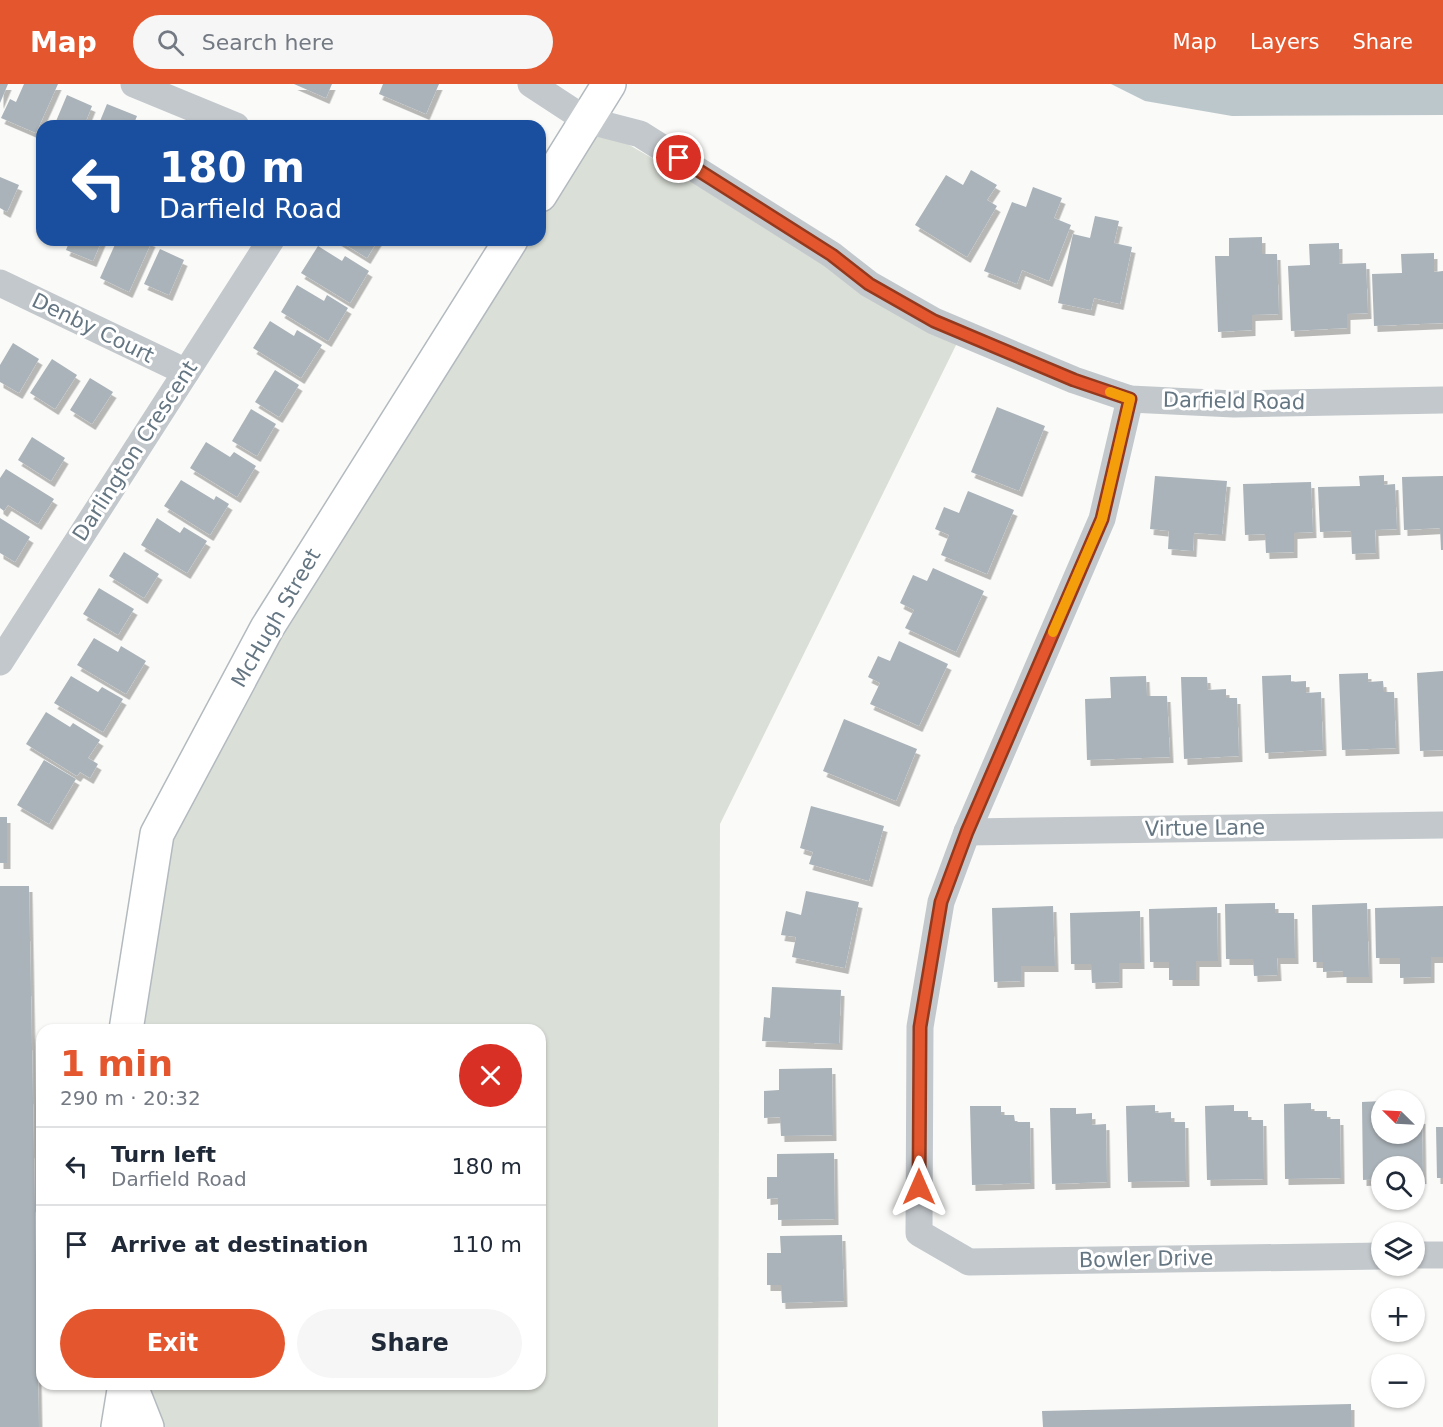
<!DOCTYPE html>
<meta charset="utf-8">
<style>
:root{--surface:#fff;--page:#f6f6f7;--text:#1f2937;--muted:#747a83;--line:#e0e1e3;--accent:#e4572e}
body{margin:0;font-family:"DejaVu Sans",sans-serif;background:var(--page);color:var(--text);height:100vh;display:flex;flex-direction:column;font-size:22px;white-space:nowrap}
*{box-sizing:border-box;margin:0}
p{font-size:20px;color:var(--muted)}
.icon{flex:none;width:33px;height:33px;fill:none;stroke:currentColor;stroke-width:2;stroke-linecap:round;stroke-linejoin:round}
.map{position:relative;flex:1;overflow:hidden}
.side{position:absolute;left:36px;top:940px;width:510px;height:366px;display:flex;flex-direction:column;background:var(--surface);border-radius:18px;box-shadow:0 2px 4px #0004}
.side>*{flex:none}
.top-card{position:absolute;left:36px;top:36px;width:510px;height:126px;border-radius:18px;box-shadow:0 2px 4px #0004;background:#1a4fa0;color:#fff;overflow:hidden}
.needle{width:39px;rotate:294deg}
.buttons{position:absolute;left:1371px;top:1006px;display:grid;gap:12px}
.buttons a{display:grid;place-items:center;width:54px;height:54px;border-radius:50%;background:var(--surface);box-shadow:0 2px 4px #0004;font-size:30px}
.pin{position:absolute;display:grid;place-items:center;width:51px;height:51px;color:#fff;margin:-26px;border:3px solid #fff;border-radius:50%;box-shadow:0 2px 6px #0007}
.me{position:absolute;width:66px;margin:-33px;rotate:0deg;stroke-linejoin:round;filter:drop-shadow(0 0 4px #0008)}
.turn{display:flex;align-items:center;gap:21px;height:126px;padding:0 24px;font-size:27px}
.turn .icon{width:78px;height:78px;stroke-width:2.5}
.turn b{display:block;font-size:42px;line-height:51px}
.round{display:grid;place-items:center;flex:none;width:63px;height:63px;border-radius:32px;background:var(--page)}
.summary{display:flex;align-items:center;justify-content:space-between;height:102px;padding:0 24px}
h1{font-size:36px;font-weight:700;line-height:45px;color:var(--accent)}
.primary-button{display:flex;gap:12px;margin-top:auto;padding:12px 24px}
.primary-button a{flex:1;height:69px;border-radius:36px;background:var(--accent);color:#fff;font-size:24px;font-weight:700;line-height:69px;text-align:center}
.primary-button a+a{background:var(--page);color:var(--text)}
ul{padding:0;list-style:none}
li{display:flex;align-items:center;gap:18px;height:78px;padding:0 24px;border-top:2px solid var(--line)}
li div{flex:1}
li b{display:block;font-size:22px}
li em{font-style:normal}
header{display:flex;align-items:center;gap:36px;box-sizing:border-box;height:84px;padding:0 30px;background:var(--accent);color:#fff}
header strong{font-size:28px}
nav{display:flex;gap:33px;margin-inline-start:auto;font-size:21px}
.search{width:420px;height:54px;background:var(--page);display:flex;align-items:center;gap:15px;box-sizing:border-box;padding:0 21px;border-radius:33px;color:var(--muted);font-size:22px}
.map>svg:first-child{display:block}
.green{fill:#dadfd7}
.water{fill:#bbc7cb}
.building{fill:#aab3b9;filter:url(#shadow)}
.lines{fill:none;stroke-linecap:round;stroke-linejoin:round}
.secondary-casing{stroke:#b3babf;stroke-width:36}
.street{stroke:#c3c8cc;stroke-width:27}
.secondary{stroke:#fff;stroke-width:33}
.route-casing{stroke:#94391e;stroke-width:15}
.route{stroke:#e4572e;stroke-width:10}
.slow{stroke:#f59e0b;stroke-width:10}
.labels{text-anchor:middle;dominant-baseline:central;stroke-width:6;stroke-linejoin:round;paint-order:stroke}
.street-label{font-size:21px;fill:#657683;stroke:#fff}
</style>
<header>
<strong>Map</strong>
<div class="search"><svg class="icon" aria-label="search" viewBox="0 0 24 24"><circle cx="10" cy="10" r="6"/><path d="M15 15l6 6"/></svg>Search here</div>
<nav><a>Map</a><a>Layers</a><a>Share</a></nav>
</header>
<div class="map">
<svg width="1443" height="1343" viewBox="0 0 1443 1343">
<defs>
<filter id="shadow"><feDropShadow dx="3.5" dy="6" stdDeviation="0" flood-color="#0004"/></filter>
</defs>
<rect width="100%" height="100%" fill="#fafaf8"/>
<path class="green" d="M586,36L934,237L962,249L720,740L718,1343H147L130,1301L540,1300V946H126L157,750L511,156H540V111Z"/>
<path class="water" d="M1111,0H1443V31L1232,32L1145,17Z"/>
<g class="building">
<path d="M0,0H8L0,19Z"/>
<path d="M24,0H58L36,49L1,34L10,15L16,18Z"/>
<path d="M294,0H332L326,14Z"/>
<path d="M383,0H439L426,30L379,10Z"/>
<path d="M67,11L92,22L84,42H54Z"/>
<path d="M107,20L137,32L133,42H98Z"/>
<path d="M971,86L997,101L987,116L997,122L967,173L915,141L946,91L963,101Z"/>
<path d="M0,93L19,101L7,128L0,124Z"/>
<path d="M1033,103L1062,114L1054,134L1071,141L1049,197L1022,186L1017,200L984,187L1012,118L1026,123Z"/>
<path d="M1095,132L1119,137L1114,159L1132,163L1120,220L1094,214L1091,226L1058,219L1073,150L1090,154Z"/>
<path d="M1262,153V170H1277L1279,230L1252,231V246L1218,248L1215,172H1229V154Z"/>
<path d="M70,156H102L93,177L66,166Z"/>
<path d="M117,156H149L152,157L129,208L100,194Z"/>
<path d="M338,156H378L367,174Z"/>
<path d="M1339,159V180L1366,179L1368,229L1347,230V244L1291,247L1288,182L1310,181L1309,160Z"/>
<path d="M318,162L342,177L345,172L369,187L350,219L301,189Z"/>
<path d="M160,165L184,176L169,211L144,200Z"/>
<path d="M1434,169V188L1443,187V239L1374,242L1372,190L1402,189L1401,170Z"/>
<path d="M297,201L324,217L327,211L348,224L328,257L281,228Z"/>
<path d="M270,237L294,252L297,246L322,261L301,294L253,264Z"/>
<path d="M13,259L39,275L19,309L0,298V281Z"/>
<path d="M52,275L77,291L55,325L30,309Z"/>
<path d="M275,286L299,301L279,333L255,318Z"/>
<path d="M90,294L113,308L92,340L70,326Z"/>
<path d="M997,323L1045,342L1019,407L971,388Z"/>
<path d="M251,325L276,340L257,372L232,357Z"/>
<path d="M32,353L65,374L51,397L18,376Z"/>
<path d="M206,358L230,373L234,368L256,382L237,413L190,384Z"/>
<path d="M6,385L54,415L38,440L8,421L4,427L0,424V394Z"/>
<path d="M1384,391V401L1395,400L1397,445L1375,446L1376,469L1352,470L1351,447L1320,448L1318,403L1360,402L1359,392Z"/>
<path d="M1155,392L1227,397L1222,451L1194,449L1193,467L1168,465L1169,447L1150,445Z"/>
<path d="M1443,392V466H1441L1440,444L1404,446L1402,393Z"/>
<path d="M181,396L214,416L216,412L229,420L210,451L164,422Z"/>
<path d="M1311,398L1313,448L1294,449V468L1266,469L1265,450L1245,451L1243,400Z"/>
<path d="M968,407L1014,426L987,490L941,471L949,451L935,445L944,423L959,429Z"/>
<path d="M0,434L30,453L15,478L0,469Z"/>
<path d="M157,434L180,449L184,443L207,457L187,489L141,461Z"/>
<path d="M124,468L159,490L144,514L109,492Z"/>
<path d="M933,484L984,507L956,568L905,544L914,526L900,519L913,491L927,497Z"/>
<path d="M99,504L134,525L118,551L83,530Z"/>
<path d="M94,554L118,568L121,562L146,577L126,610L77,581Z"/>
<path d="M899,557L948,580L919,642L870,620L880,599L868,593L878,572L890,577Z"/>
<path d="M1443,587V666L1420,667L1417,589Z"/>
<path d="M1368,589V598L1383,597L1384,608H1394L1396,664L1342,666L1339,590Z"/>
<path d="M1291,591V598L1306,597V609L1321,608L1323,666L1265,669L1262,592Z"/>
<path d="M71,592L98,608L102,603L123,615L103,648L54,619Z"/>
<path d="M1146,592L1147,612H1167L1170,673L1087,676L1085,615L1111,614L1110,593Z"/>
<path d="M1181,593H1207L1208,606L1226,605V614H1237L1239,672L1184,675Z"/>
<path d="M46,628L70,643L73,639L100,656L88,674L98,680L90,694L80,688L77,692L26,660Z"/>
<path d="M844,635L917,665L896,717L823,687Z"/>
<path d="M44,676L76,695L49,740L17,721Z"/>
<path d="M811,722L884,742L869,797L809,780L813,768L800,764Z"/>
<rect x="0" y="733" width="7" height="46"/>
<path d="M0,802H29L39,1343H0Z"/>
<path d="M806,807L859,818L845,884L792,873L796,853L781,851L786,827L801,831Z"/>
<path d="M1275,819V829H1294L1295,874H1277L1278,891L1254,892L1253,875H1226L1225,820Z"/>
<path d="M1367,819L1369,893H1343V887L1323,888V878H1313L1312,821Z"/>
<path d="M1053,822L1055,882H1021V897L994,898L992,824Z"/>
<path d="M1443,822V873H1431V893L1400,894V874H1376L1375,824Z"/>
<path d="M1217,823L1218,877H1196V896H1169V878H1150L1149,825Z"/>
<path d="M1140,827L1141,879H1119V898L1092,899L1091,880H1071L1070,829Z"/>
<path d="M772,903L841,906L839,960L762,957L764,933L770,934Z"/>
<path d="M832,984L833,1051L781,1052L780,1033L764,1034V1007L779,1006V985Z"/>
<path d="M1382,1017V1050H1414V1034H1422L1423,1094L1414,1095V1083H1382V1095L1363,1096L1362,1018Z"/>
<path d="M1311,1019V1027H1327V1035H1340L1341,1094L1285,1095L1284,1020Z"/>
<path d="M1155,1021V1029L1171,1028V1038H1185L1186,1097L1128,1098L1126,1022Z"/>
<path d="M1234,1021V1027H1248V1036H1263L1264,1095L1207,1096L1205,1022Z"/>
<path d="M970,1022H1001V1031H1014L1015,1038H1030L1031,1099L972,1101Z"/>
<path d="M1050,1024H1076V1030L1092,1029V1041L1106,1040L1107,1098L1052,1100Z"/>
<path d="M1436,1043H1443V1094H1437Z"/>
<path d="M834,1069L835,1135L778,1136V1114L767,1115V1093H777V1070Z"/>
<path d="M842,1151L844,1217L782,1219L781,1201H767V1169H781L780,1152Z"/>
<path d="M1351,1320V1343H1043L1042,1327Z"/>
</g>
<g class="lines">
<g class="secondary-casing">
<g id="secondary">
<path d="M540,111L609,0"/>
<path d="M126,946L157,750L267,544L511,156"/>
<path d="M130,1300L147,1343"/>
<path d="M118,1343L125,1300"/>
</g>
</g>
<g class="street">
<path d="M134,0L236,42"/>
<path d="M531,0L586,36L640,50L832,171L869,200L934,237L1074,296L1130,315L1234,320L1443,316"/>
<path d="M0,199L186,288"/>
<path d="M1130,315L1102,435L967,748L941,818L920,943L919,1149L969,1178L1382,1172"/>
<path d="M0,578L271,156"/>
<path d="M967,748L1443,741"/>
<path d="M1414,1171H1443"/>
</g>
<use href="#secondary" class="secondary"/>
</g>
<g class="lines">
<g class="route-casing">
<path id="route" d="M679,74L832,171L869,200L934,237L1074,296L1130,315L1102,435L967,748L941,818L920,943L919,1103"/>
</g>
<use href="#route" class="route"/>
<path class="slow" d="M1053,548L1102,435L1130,315L1110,308"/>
</g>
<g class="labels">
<g class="street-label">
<text transform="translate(93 244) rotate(26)">Denby Court</text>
<text transform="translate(1234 317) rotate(1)">Darfield Road</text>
<text transform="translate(135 367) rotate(-57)">Darlington Crescent</text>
<text transform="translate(276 534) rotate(-60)">McHugh Street</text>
<text transform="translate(1205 744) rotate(-1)">Virtue Lane</text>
<text transform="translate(1146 1175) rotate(-1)">Bowler Drive</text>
</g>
</g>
</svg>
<div class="buttons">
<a><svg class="needle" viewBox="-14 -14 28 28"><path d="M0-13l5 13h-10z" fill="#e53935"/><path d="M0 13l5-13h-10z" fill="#747a83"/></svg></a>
<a><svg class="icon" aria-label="search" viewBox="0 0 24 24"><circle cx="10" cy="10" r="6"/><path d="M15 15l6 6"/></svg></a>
<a><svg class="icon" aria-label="layers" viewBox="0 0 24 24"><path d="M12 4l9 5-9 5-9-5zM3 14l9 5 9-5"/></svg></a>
<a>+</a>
<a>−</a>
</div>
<div class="pin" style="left:679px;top:74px;background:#d93025"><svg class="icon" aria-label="arrive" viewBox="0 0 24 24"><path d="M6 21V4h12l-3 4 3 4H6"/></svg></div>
<svg class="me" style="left:919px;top:1103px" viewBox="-20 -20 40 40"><path d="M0-17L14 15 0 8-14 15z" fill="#e4572e" stroke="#fff" stroke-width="4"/></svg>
<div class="top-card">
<div class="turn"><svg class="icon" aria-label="left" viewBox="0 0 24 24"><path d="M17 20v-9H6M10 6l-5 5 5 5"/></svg><div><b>180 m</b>Darfield Road</div></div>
</div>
<section class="side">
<div class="summary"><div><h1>1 min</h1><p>290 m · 20:32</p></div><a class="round" style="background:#d93025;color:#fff"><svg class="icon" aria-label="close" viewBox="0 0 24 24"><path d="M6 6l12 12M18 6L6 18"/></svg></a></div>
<ul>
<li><svg class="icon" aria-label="left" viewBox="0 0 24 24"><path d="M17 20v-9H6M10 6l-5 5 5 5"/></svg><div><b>Turn left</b><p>Darfield Road</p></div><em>180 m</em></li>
<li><svg class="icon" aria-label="arrive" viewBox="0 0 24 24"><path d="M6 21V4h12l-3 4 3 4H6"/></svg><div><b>Arrive at destination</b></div><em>110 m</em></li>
</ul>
<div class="primary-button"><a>Exit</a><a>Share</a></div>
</section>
</div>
